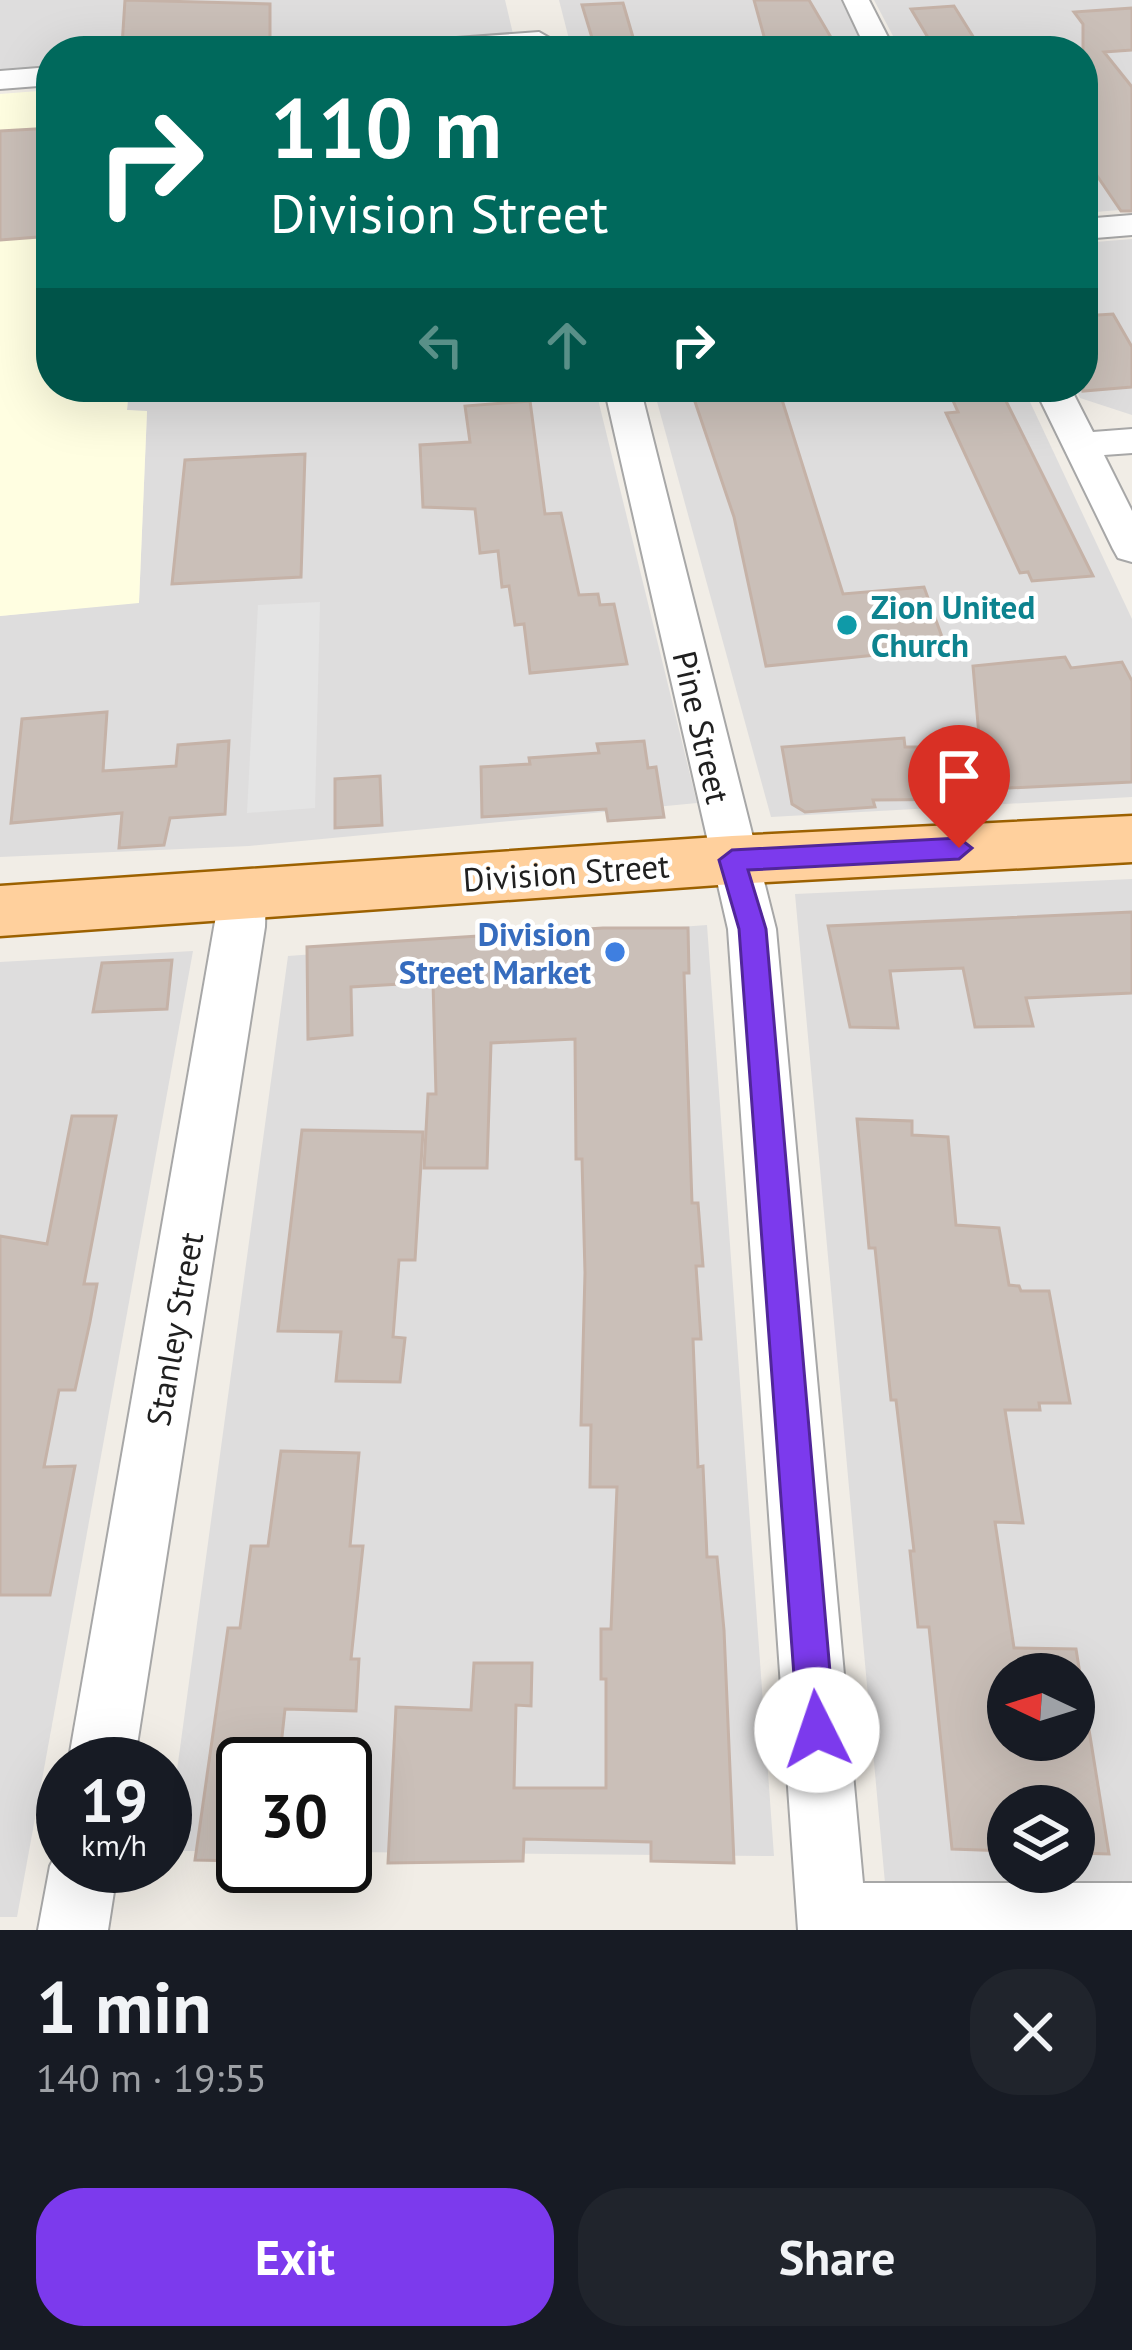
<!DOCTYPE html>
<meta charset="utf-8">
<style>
:root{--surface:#171b24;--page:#20242c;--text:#f1f3f6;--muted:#9ea1a6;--accent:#7c3aed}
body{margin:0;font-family:"PT Sans",sans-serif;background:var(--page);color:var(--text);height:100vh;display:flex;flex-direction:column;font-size:45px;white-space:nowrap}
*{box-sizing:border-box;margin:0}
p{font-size:39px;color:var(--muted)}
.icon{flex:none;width:66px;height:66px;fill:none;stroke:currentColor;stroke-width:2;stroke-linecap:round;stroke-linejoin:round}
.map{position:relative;height:1930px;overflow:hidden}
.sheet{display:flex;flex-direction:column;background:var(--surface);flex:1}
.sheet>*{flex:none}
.top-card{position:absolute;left:36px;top:36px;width:1062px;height:366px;border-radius:48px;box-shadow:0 12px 48px #0002;background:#00695c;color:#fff;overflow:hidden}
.needle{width:78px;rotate:274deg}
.fabs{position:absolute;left:987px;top:1653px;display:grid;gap:24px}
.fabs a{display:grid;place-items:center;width:108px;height:108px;border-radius:50%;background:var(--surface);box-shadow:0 12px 48px #0002;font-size:60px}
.speed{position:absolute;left:36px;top:1737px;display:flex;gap:24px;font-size:60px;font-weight:700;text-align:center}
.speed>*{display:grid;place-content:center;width:156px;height:156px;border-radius:50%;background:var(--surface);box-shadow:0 12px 48px #0002;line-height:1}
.speed small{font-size:30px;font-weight:400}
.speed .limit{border:6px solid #111;border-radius:18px;background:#fff;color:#111}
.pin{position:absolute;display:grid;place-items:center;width:102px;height:102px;color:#fff;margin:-123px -51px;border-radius:50% 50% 50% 0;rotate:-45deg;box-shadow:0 0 12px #0007}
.pin .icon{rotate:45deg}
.me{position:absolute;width:132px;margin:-66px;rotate:356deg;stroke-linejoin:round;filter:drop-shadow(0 0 9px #0008)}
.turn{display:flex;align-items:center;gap:42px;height:252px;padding:0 36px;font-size:54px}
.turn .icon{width:156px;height:156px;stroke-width:2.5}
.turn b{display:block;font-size:84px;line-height:102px}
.lanes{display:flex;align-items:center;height:114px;padding:0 36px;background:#0003;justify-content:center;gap:60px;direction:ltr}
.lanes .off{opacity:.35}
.round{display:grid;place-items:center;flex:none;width:126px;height:126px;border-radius:48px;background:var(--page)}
.overview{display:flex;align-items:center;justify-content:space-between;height:204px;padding:0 36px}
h1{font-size:72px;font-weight:700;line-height:90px}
.cta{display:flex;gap:24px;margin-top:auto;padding:24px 36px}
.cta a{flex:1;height:138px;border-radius:48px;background:var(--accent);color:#fff;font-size:48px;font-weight:700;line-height:138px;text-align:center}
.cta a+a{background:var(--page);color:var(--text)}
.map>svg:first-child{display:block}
.residential{fill:#dedddd;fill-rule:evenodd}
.education{fill:#fffee1}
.parking{fill:#e4e4e4}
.building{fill:#cabfb8;stroke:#c5b2a7;stroke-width:3;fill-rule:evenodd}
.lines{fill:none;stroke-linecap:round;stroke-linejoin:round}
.minor-casing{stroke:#a7a7a7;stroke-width:4}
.major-casing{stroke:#9c6100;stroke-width:5}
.minor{fill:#fff;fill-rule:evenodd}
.major{fill:#ffd09d;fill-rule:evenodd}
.route{fill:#7c3aed;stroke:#51269a;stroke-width:3}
.culture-dot{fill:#0f9aa8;stroke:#fff;stroke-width:4.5}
.shop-dot{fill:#3f7fe0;stroke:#fff;stroke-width:4.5}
.labels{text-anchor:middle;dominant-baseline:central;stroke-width:9;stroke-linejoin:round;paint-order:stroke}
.culture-label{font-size:33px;font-weight:bold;fill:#0d838f;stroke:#fff;text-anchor:start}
.street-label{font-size:33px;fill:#202020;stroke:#fff}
.shop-label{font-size:33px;font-weight:bold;fill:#366cbe;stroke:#fff;text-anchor:end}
</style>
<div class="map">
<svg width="1132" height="1930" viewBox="0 0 1132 1930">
<rect width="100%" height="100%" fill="#f1ede6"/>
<g class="residential">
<path d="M0,0H505L514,38L308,51H51V68L0,71Z"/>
<path d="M559,0H841L866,51H572Z"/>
<path d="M874,0H1132V209L1083,213V51H901Z"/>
<path d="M1132,239V415L1080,398L1075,387H1083V243Z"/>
<path d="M129,387H595L697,803L249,846L0,857V616L139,602L147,412L127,410Z"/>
<path d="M653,387H1023L1132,619V797L771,817Z"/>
<path d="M1132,879V1911L887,1905L795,894ZM1008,1674H1074V1740H1008ZM1008,1806H1074V1872H1008Z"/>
<path d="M707,925L774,1856L345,1852V1764H243V1851H166L288,956Z"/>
<path d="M193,951L17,1917H0V962Z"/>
</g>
<path class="education" d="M51,90V387H129L127,410L147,411L139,603L0,616V94Z"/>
<path class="parking" d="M320,602L315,808L247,813L258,605Z"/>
<g class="building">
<path d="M125,0L270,4V40L122,46Z"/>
<path d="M754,0H809L839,51H768Z"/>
<path d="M623,3L637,51H596L582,5Z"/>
<path d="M954,6L982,51H936L911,9Z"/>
<path d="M1132,8V50L1104,52L1132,87V211H1121L1083,155V24L1074,12Z"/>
<path d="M51,128V236L0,240V131Z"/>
<path d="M1113,314L1132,347V387L1083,391V316Z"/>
<path d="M690,387H778L843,594L924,587L946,648L766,666L734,517Z"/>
<path d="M947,387H999L1093,576L1032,581L1028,572L1020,573L946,413L958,412Z"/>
<path d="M530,401L545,514L561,513L579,595L598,594L600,605L614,604L627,664L530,673L524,624L515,625L509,586L502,587L498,551L480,553L475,509L423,507L420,445L470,442L465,406Z"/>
<path d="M305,454L301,577L172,584L185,460Z"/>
<path d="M1065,657L1071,668L1122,662L1132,681V782L988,789L990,799L873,800L875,807L805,812L792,804L782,747L904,738L905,747H980L973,666Z"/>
<path d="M107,712L103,771L176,766L178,745L229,741L225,814L170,818L164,845L119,848L122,813L11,823L22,719Z"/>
<path d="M644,741L648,768L656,767L664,817L608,821L606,809L482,817L481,767L530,764L529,758L599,753L597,744Z"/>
<path d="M380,776L382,825L335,828V779Z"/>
<path d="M1132,912V993L1026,998L1033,1026L975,1027L963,968L890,971L898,1028L850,1027L828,926Z"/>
<path d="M603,928H688L689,973H684L692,1203H698L703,1266H696L701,1339H693L698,1467L703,1466L707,1557H717L724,1630L734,1863L651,1861V1842L524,1839L523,1861L388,1863L396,1707L471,1710L474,1663H532L531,1706L516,1705L514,1788H606V1679H601V1629H611L617,1487H590L591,1425H581L585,1273L582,1159H576L575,1039L491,1043L487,1168H424L428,1094H436L433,982L351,987L352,1035L308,1039L307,947Z"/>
<path d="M172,960L167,1009L93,1012L102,963Z"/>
<path d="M72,1116H116L84,1284H97L90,1322L75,1390H59L44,1467L75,1466L50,1595H0V1236L47,1244Z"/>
<path d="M857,1119L912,1121V1135L948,1137L956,1225L999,1228L1009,1285L1019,1286L1021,1291H1049L1070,1403H1039L1040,1410H1005L1023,1523L995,1522L1014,1648L1076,1649L1109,1854L1074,1853V1806H1008V1851L952,1849L929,1627H918L910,1551H914L896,1400H891L875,1248H869ZM1008,1674H1074V1740H1008Z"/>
<path d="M302,1130L423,1132L415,1260H399L393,1337L405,1338L400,1382L336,1381L341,1332L278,1331Z"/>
<path d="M281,1451L359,1453L350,1546H363L351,1659H359L356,1711L285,1709L279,1764H243V1861L195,1860L228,1628H240L251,1546H268Z"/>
</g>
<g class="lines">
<g class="minor-casing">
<g id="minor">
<path d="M843,0H869L895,51H867Z"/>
<path d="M539,32L553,40L549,46L502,51H375L389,43Z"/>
<path d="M51,67V85L0,89V71Z"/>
<path d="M1132,215V235L1083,239V219Z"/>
<path d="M604,387H640L776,929L863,1883H1132V1930H798L728,929Z"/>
<path d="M1034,387H1070L1093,432L1132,429V453L1104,455L1132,511V562L1118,558L1113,549Z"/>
<path d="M243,874L259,880L266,893L265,927L134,1764H68L220,893L227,880Z"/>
<path d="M63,1841V1866H118L108,1930H38L50,1866Z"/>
</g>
</g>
<g class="major-casing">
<path id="major" d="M1132,816V862L732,884L0,936V886L732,836Z"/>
</g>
<use href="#minor" class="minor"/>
<use href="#major" class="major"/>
</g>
<path class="route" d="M959,838L972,848L959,859L748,870L766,929L835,1730L830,1743L817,1748L804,1743L798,1730L739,929L719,860L732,850Z"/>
<circle class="culture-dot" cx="847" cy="625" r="12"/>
<circle class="shop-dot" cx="615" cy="952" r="12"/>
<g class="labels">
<g class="culture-label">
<text x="871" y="606">Zion United<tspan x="871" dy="38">Church</tspan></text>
</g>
<g class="street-label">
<text transform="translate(702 727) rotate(77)">Pine Street</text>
<text transform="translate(566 872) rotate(-4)">Division Street</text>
<text transform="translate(174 1329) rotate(-80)">Stanley Street</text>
</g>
<g class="shop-label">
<text x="591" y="933">Division<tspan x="591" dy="38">Street Market</tspan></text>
</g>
</g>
</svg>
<div class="fabs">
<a><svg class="needle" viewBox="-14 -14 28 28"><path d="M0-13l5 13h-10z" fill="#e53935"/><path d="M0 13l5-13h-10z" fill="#9ea1a6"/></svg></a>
<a><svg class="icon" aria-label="layers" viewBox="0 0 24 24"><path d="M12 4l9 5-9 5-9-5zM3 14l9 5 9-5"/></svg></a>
</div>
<div class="speed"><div>19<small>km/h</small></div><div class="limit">30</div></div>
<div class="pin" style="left:959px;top:848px;background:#d93025"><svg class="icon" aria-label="arrive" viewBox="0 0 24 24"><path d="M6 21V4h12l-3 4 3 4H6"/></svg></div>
<svg class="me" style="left:817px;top:1730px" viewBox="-20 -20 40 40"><circle r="19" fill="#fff"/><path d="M0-13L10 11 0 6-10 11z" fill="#7c3aed"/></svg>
<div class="top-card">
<div class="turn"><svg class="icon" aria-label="right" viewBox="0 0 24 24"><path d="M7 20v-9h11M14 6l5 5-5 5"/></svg><div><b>110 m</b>Division Street</div></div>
<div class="lanes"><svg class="icon off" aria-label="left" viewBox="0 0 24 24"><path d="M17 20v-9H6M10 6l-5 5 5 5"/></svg><svg class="icon off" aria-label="ahead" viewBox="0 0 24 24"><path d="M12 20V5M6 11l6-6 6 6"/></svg><svg class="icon" aria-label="right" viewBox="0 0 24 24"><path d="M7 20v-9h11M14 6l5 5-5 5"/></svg></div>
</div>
</div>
<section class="sheet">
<div class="overview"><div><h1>1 min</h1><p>140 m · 19:55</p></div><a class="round"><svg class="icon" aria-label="close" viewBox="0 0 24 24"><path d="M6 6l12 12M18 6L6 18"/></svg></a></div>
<div class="cta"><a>Exit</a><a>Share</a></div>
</section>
